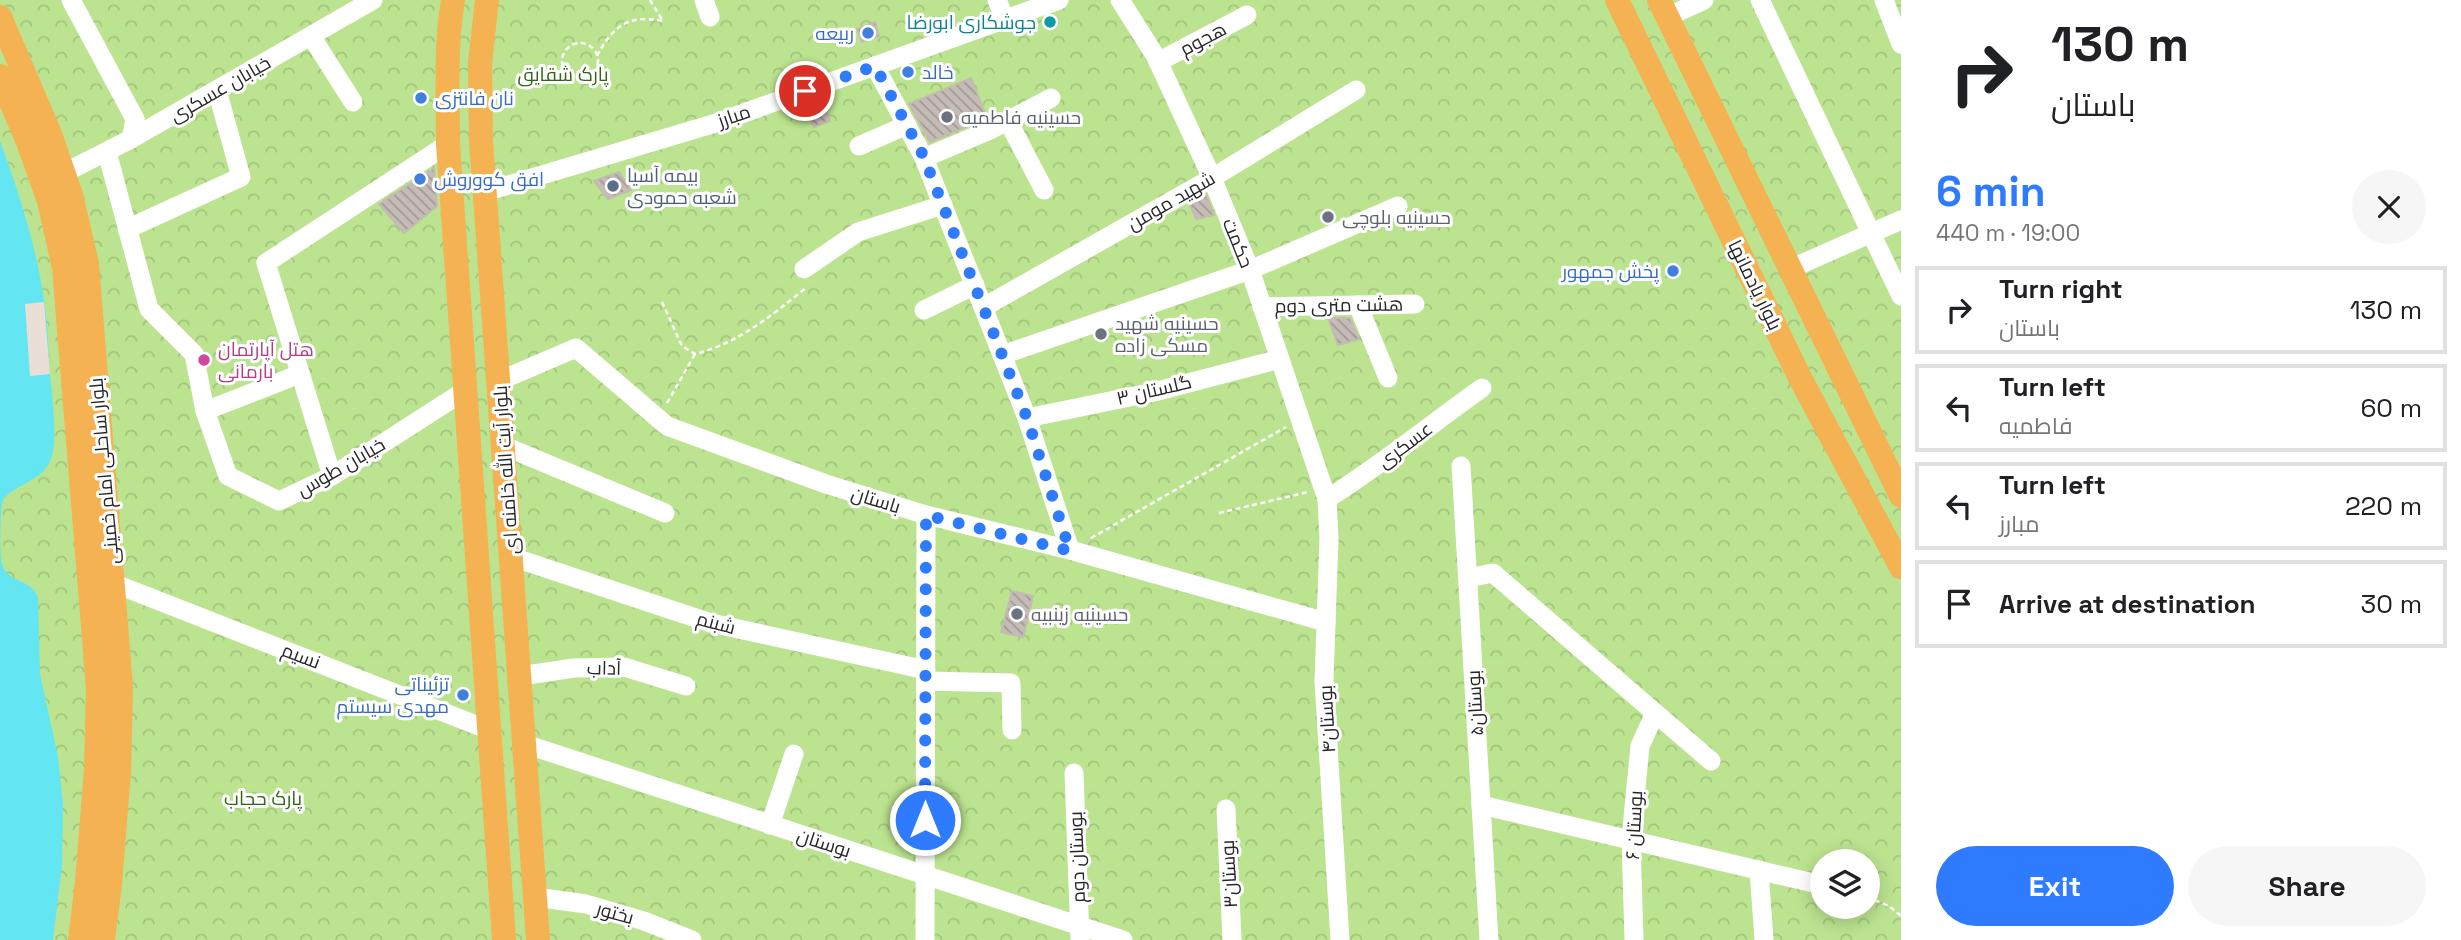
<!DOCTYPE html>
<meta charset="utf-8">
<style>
:root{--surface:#fff;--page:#f6f6f6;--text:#202124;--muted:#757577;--line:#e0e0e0;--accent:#2f7bff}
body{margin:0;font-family:"Space Grotesk",Cairo,sans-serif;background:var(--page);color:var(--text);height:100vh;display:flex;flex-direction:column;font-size:26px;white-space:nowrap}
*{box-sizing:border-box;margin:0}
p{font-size:23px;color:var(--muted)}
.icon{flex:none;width:38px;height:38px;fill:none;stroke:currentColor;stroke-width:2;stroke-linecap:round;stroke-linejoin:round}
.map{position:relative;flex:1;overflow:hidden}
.sheet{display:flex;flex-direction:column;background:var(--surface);width:560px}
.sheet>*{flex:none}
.guide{background:#fff;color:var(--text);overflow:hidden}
.buttons{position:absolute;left:1810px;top:849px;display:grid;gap:14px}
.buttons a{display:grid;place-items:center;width:70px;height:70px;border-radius:50%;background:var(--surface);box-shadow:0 4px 18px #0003;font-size:35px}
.pin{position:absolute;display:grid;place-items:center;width:60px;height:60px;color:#fff;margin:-30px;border:4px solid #fff;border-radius:50%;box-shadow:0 2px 7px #0007}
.me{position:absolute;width:77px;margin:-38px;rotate:0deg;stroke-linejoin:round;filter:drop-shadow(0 0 5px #0008)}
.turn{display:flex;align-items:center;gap:24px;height:147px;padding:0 35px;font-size:32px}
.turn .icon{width:91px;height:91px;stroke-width:2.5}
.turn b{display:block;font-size:49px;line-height:60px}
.round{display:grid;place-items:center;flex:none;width:74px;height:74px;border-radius:37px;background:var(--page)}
.summary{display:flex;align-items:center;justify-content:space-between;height:119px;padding:0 35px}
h1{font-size:42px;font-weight:700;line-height:52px;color:var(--accent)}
.primary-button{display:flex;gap:14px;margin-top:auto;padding:14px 35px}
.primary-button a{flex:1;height:80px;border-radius:42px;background:var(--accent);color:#fff;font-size:28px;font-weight:700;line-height:80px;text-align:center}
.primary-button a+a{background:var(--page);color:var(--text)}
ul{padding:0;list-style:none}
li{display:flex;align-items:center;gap:21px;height:88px;margin:0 14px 10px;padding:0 21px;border:4px solid var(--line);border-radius:0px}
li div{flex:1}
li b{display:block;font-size:26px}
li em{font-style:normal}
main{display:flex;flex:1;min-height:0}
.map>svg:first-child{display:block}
.park{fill:url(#park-crowns);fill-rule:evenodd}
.water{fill:#64e6f2}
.pier{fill:#eadfd7}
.building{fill:url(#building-back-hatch);stroke:#c5bbb1;stroke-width:2}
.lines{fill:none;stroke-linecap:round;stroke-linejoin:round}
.path{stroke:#fff;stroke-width:2.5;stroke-dasharray:5 3.5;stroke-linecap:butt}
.minor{stroke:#fff;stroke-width:19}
.major{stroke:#f5b252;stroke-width:24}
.route{stroke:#2f7bff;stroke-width:12;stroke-dasharray:0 21.6}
.culture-dot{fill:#0f9aa8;stroke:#fff;stroke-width:2.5}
.shop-dot{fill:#3f7fe0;stroke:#fff;stroke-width:2.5}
.worship-dot{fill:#6b7280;stroke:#fff;stroke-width:2.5}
.service-dot{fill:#5c6f8a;stroke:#fff;stroke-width:2.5}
.hotel-dot{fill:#d1479c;stroke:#fff;stroke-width:2.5}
.labels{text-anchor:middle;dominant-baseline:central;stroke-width:6;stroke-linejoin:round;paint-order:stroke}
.culture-label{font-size:19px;fill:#0d838f;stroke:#fff;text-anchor:end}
.shop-label{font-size:19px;fill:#366cbe;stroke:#fff;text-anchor:end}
.street-label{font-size:19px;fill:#272727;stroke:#fff}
.park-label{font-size:19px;fill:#346416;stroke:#fff}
.worship-label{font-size:19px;fill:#5b616d;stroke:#fff;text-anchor:start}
.service-label{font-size:19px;fill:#4e5e75;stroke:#fff;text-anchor:start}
.hotel-label{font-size:19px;fill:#b23c85;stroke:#fff;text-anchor:start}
</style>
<main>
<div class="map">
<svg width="1901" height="940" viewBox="0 0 1901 940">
<defs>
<pattern id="park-crowns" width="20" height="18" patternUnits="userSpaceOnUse" patternTransform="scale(1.75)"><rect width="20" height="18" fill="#bce490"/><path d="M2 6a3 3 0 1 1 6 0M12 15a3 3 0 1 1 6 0" fill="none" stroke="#a2c47c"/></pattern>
<pattern id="building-back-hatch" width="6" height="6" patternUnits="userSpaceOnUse" patternTransform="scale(1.75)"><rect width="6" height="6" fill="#c5bcb7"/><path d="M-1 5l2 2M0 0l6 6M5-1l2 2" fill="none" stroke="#a09995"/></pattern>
</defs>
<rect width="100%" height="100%" fill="#eadfd7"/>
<path class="park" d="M0,0H1901V940H0ZM1822,861H1867V906H1822Z"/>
<path class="water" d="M0,141C19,193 36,245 44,300C48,324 48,349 50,374C52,396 58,439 51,459C43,482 14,484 3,500C0,508 0,547 1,558C3,585 31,576 38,598L40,674L58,757L63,804L62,866L53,940H0Z"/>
<path class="pier" d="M44,302L50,374L30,376L25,304Z"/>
<g class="building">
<path d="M875,22L879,36L862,42L857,29Z"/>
<path d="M971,78L987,118L930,142L909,104Z"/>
<path d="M823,99L830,121L814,127L802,107Z"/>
<path d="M434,168L437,206L404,233L379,204Z"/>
<path d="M619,172L631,190L608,199L594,181Z"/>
<path d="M1206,195L1214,215L1196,219L1190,205Z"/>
<path d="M1328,318H1350L1359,339L1338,345Z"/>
<path d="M1012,591L1033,596L1023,637L1001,632Z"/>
</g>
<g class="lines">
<g class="path">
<path d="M650,0L663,21"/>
<circle cx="580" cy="61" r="18"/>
<path d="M597,56C613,26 628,14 663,21"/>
<path d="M662,302L682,346L695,354C739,343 772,315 807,287"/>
<path d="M667,403L695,354"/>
<path d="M1219,513L1308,492"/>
<path d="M1091,538L1286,427"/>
<path d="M1867,897L1889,906L1901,916"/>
</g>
<g class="minor">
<path d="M71,0L135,119L131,139"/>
<path d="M704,0L710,17"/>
<path d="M997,0L1005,19"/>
<path d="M1120,0L1156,57L1212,178L1250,270L1327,499L1329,538L1324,681L1340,940"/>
<path d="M1760,0L1901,296"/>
<path d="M1884,0L1901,44"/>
<path d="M1667,17L1704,0"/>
<path d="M311,36L353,102"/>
<path d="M1158,62L1247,15"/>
<path d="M875,66L924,158L1027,418L1070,550"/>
<path d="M1008,121L1044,190"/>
<path d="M859,146L907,125"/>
<path d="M107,152L149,309L194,354L205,411L228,476L279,501L332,476L466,390"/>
<path d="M924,158L990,130L1051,98"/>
<path d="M64,173L131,139L373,0"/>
<path d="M485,192L716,123L1059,0"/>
<path d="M127,229L241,177L217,90"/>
<path d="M804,269L858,232L943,205"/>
<path d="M1790,269L1901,220"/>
<path d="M1358,305L1388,378"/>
<path d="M984,307L1212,178L1356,90"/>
<path d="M1262,307L1415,304"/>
<path d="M924,310L975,285"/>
<path d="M1002,355L1250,270L1398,206"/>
<path d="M499,381L576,348L667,426L826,484L926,515L1070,550L1326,622"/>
<path d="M205,411L300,374"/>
<path d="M1027,418L1154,392L1280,359"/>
<path d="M504,446L665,513"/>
<path d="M1461,466L1489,940"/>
<path d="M332,476L266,263L448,144"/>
<path d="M1327,499C1381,465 1430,425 1482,388"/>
<path d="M512,557L711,623L926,670"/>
<path d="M1468,578L1493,573L1711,761"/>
<path d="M113,583L489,730"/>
<path d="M520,676L574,668L624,667L686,686"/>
<path d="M926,681L1011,683L1012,730"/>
<path d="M525,744L1123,940"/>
<path d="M1074,773L1080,940"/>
<path d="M1481,805L1822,885"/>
<path d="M1226,809L1232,940"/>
<path d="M770,825L794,754"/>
<path d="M1759,870L1764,940"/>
<path d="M535,897L586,904L644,921L692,940"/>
<path d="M925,940L926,515"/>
<path d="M1634,940L1631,839L1640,746L1655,713"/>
</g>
<g class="major">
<path d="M453,0C445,47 448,96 448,144L504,940"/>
<path d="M487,0L480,63L481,141L538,940"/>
<path d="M1617,0L1800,378L1901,567"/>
<path d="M1659,0L1901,496"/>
<path d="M0,17L50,134L71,195L87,264L121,687L119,771L110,884L103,940"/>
<path d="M0,76L28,142L49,201L64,268L98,688L96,769L87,882L80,940"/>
</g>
</g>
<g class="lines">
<path class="route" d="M805,91L875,66L923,155L1027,418L1070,551L926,515L925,820"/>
</g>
<circle class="culture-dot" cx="1050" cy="22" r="7"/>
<g class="shop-dot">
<circle cx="868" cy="33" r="7"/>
<circle cx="908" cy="72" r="7"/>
<circle cx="421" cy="98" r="7"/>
<circle cx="420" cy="179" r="7"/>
<circle cx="1673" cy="271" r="7"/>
<circle cx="463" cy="695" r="7"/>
</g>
<g class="worship-dot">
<circle cx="947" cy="117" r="7"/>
<circle cx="1328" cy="217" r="7"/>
<circle cx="1101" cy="334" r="7"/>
<circle cx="1017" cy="614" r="7"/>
</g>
<circle class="service-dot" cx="613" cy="186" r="7"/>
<circle class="hotel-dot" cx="204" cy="360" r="7"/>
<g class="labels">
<g class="culture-label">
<text x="1036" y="22">جوشکاری ابورضا</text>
</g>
<g class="shop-label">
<text x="854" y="33">ربیعه</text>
<text x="922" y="72" text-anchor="start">خالد</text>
<text x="435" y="98" text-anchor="start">نان فانتزی</text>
<text x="434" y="179" text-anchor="start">افق کووروش</text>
<text x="1659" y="271">پخش جمهور</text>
<text x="449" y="684">تزئیناتی<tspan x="449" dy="22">مهدی سیستم</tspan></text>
</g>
<g class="street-label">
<text transform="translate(1203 39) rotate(-28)">هجوم</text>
<text transform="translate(220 89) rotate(-30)">خیابان عسکری</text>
<text transform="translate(734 116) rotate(-19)">مبارز</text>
<text transform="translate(1171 201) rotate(-30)">شهید مومن</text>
<text transform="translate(1238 243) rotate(68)">حکمت</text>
<text transform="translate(1755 285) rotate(64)">بلوار یادمانها</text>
<text transform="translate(1339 305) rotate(-1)">هشت متری دوم</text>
<text transform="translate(1154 390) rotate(-13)">گلستان ۳</text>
<text transform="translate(1405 445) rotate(-37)">عسکری</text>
<text transform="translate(341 467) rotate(-30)">خیابان طوس</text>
<text transform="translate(506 470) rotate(-94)">بلوار آیت الله خامنه ای</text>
<text transform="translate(104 471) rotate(-95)">بلوار ساحلی امام خمینی</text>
<text transform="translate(876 500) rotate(17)">باستان</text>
<text transform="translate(716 623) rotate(15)">شبنم</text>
<text transform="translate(301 656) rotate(21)">نسیم</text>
<text transform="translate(604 668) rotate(1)">آداب</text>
<text transform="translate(1475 703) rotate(-93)">بوستان۵</text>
<text transform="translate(1327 719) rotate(-93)">بوستان۴</text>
<text transform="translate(1634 825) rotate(-87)">بوستان ۶</text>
<text transform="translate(824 843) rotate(18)">بوستان</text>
<text transform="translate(1077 857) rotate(-92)">بوستان دوم</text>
<text transform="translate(1229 874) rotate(-93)">بوستان۳</text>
<text transform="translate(615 913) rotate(16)">بختور</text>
</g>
<g class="park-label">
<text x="563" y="74">پارک شقایق</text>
<text x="263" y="798">پارک حجاب</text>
</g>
<g class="worship-label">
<text x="961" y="117">حسینیه فاطمیه</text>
<text x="1342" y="217">حسینیه بلوچی</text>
<text x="1115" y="323">حسینیه شهید<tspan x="1115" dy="22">مسکی زاده</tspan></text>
<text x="1031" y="614">حسینیه زینبیه</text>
</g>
<g class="service-label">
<text x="627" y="175">بیمه آسیا<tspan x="627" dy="22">شعبه حمودی</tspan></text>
</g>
<g class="hotel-label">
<text x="218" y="349">هتل آپارتمان<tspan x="218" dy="22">بارمانی</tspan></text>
</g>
</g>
</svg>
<div class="buttons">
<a><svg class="icon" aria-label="layers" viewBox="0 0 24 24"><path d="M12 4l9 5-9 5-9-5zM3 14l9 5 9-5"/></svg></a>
</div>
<div class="pin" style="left:805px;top:91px;background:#d93025"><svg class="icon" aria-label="arrive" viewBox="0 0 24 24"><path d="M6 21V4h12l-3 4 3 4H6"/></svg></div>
<svg class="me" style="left:925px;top:820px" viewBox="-20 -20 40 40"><circle r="17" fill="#2f7bff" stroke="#fff" stroke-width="3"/><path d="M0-11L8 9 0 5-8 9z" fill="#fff"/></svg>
</div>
<section class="sheet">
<div class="guide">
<div class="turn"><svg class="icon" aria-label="right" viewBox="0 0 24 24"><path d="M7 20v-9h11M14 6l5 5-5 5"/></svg><div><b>130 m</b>باستان</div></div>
</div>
<div class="summary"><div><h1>6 min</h1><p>440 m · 19:00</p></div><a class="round"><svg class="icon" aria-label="close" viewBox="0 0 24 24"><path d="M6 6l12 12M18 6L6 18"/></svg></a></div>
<ul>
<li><svg class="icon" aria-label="right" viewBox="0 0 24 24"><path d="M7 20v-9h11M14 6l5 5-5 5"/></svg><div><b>Turn right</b><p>باستان</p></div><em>130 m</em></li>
<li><svg class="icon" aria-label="left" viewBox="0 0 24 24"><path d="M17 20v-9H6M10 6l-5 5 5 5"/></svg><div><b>Turn left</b><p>فاطمیه</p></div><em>60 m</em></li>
<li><svg class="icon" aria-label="left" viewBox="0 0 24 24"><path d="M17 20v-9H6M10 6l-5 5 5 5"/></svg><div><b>Turn left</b><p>مبارز</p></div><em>220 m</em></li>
<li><svg class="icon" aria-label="arrive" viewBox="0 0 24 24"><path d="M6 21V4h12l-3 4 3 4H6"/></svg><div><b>Arrive at destination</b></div><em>30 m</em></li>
</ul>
<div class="primary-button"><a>Exit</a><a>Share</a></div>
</section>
</main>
